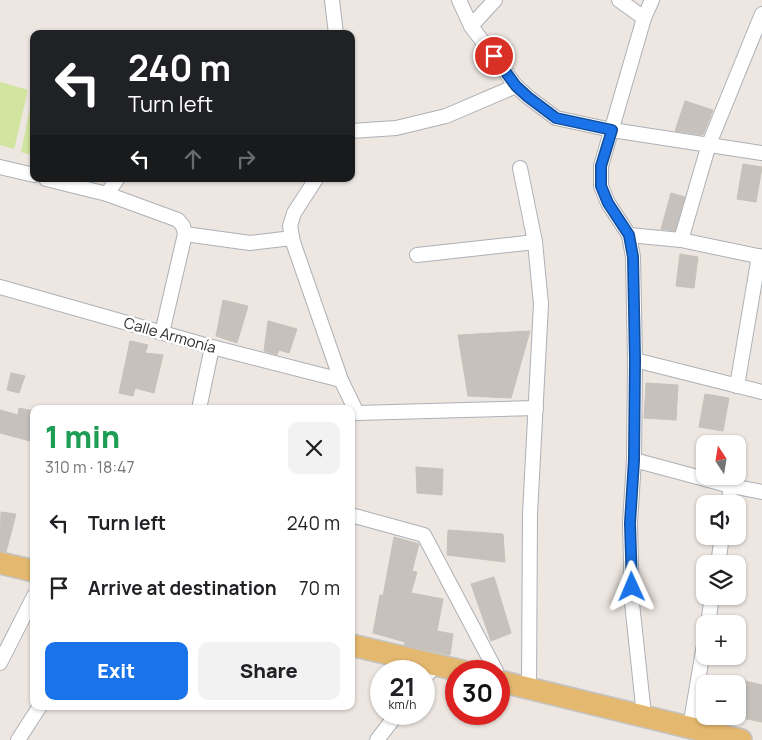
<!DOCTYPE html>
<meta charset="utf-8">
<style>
:root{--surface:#fff;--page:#f2f2f2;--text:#202124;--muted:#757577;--accent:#1a73e8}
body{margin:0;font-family:Manrope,sans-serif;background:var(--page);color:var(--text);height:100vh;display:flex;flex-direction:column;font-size:19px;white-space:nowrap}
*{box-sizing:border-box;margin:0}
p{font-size:16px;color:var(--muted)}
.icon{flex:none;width:28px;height:28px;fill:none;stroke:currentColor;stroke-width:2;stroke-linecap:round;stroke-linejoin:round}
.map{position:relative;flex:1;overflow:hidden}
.details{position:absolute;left:30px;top:405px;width:325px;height:305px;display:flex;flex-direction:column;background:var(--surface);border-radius:10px;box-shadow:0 1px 4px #0004}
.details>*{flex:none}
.banner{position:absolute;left:30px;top:30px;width:325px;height:152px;border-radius:10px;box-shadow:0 1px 4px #0004;background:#202124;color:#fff;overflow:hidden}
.needle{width:32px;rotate:348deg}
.fabs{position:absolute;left:696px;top:435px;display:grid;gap:10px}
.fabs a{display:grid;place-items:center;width:50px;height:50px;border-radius:10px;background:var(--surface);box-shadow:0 1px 4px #0004;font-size:25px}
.speed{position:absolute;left:370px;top:660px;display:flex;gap:10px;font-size:25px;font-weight:700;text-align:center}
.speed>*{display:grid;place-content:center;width:65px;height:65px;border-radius:50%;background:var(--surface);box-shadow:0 1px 4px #0004;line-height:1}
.speed small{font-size:12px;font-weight:400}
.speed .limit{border:8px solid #d22;background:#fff;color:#111}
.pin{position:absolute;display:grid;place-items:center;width:42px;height:42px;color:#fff;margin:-21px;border:2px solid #fff;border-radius:50%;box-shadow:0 1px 5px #0007}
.me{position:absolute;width:55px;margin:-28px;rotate:359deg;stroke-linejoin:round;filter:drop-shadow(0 0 4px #0008)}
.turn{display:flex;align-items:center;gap:18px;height:105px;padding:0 15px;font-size:22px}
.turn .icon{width:65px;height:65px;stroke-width:2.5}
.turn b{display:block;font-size:35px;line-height:42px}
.lanes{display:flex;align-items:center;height:48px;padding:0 15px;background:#0003;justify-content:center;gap:25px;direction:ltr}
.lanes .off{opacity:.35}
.round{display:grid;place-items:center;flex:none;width:52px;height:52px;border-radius:10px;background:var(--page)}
.overview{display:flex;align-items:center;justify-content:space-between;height:85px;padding:0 15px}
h1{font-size:30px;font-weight:800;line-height:38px;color:#1e9e55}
.primary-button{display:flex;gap:10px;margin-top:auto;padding:10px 15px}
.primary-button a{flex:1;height:58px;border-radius:10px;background:var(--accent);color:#fff;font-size:20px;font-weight:800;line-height:58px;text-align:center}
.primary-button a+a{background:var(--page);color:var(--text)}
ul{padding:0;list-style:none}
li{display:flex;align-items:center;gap:15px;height:65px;padding:0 15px}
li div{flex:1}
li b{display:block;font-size:19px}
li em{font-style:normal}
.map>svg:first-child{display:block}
.pitch{fill:#d1e4a0}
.building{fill:#c6c1bc;stroke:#c8c1ba}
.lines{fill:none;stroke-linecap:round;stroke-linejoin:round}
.street-casing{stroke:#adb1b7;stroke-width:16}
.primary-casing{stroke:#c4c4c4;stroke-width:24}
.street{stroke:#fff;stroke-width:14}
.primary{stroke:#e4b86f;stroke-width:21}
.route-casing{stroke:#114b97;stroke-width:12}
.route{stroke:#1a73e8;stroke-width:9}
.labels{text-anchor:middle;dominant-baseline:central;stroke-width:5;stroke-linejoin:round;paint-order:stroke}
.street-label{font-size:15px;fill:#2d2d2d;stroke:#fff}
</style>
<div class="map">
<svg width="762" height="740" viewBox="0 0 762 740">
<rect width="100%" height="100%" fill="#ede6e1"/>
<g class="pitch">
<path d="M0,82L28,90L14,149L0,145Z"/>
<path d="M33,93H34V156L21,152Z"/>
</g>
<g class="building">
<path d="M685,101L713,110L703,135L675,131Z"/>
<path d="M743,164L762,167L756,202L737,199Z"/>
<path d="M671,193L685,197L675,231L661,229Z"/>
<path d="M680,254L698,257L694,288L676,286Z"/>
<path d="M223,300L248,306L237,343L216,336Z"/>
<path d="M268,321L297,329L289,353L279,350L277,355L264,351Z"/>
<path d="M530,331L511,398L468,396L458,335Z"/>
<path d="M130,341L148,345L145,353L163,355L154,393L135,388L133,396L119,393Z"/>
<path d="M11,373L25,376L19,393L7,390Z"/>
<path d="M646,383L678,385L676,420L644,418Z"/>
<path d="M705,394L729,398L723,431L699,427Z"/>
<path d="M19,408L34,411V442L0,433V410L18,415Z"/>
<path d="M416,467L443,469L442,495L417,493Z"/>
<path d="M1,512L16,514L6,552L0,551Z"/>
<path d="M448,530L503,534L505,562L447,555Z"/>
<path d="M394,537L419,544L412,571L417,572L411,593L443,599L437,631L453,634L450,655L404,645L405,642L373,633L380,595L383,596Z"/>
<path d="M494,577L511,633L491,641L471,584Z"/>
<path d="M745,681L762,685V722L737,717Z"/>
</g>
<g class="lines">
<g class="street-casing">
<g id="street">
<path d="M332,0L336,34"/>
<path d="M459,0L471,26L516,86L528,97L556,118L612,130L762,153"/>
<path d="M619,0L644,18"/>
<path d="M471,26L495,0"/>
<path d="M351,131L396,128L446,116L516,86"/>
<path d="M0,167L34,175"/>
<path d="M520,168L535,242L541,304L530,514L529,688"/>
<path d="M46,179L107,194L178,220L183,226L185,234L162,333"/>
<path d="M316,179L294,213L290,226L293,242L341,380L357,413L536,408"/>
<path d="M107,194L117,179"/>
<path d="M185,234L250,243L292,238"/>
<path d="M629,235L681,240L762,257"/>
<path d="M681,240L709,144L762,14"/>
<path d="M417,255L535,242"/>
<path d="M0,287L212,347L341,380"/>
<path d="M635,360L762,392"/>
<path d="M737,386L759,256"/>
<path d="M199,409L212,347"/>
<path d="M634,460L731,486L762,492"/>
<path d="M728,504L731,486"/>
<path d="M351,515L424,535L496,671"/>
<path d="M718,564L722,536"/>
<path d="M708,624L712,596"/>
<path d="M0,663L34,596"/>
<path d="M424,679L435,665"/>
<path d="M644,715L632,603L630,523L634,460L635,360L633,257L629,235L608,203L601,186V166L644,18L652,0"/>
<path d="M690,727L705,639"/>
<path d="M18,740L40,706"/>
<path d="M377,740L397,714"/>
</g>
</g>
<g class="primary-casing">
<g id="primary">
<path d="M0,563L34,571"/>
<path d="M351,645L462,671"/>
<path d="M499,681L741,740"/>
</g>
</g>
<use href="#street" class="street"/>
<use href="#primary" class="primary"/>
</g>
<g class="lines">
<g class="route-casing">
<path id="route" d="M494,56L516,86L528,97L556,118L612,130L601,166V186L608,203L629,235L633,257L635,360L634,460L630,523L632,587"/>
</g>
<use href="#route" class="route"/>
</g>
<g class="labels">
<g class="street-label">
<text transform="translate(170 335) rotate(16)">Calle Armonía</text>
</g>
</g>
</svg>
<div class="fabs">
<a><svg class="needle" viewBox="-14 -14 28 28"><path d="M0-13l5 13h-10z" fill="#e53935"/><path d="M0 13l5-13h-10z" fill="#757577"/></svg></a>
<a><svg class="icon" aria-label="sound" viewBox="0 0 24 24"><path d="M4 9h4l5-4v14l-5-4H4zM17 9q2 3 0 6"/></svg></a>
<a><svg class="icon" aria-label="layers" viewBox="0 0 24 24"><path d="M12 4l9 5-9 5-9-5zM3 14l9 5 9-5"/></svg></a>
<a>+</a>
<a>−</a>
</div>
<div class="speed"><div>21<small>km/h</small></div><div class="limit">30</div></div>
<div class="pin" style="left:494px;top:56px;background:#d93025"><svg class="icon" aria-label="arrive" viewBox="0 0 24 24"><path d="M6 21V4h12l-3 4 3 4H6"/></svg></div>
<svg class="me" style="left:632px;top:587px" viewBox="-20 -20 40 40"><path d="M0-17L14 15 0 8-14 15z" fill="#1a73e8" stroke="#fff" stroke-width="4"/></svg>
<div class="banner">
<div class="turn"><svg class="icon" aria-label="left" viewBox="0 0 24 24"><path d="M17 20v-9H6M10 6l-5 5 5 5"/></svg><div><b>240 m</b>Turn left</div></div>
<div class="lanes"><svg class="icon" aria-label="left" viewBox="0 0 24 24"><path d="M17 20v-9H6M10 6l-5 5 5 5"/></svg><svg class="icon off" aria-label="ahead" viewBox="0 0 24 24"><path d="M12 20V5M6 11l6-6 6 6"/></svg><svg class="icon off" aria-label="right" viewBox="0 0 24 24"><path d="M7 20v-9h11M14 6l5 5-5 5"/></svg></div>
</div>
<section class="details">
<div class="overview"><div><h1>1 min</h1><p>310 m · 18:47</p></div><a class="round"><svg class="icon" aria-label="close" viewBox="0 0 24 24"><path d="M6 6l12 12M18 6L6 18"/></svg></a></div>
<ul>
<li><svg class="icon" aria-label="left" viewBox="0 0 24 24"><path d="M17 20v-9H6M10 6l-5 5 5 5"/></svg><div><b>Turn left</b></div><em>240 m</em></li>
<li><svg class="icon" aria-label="arrive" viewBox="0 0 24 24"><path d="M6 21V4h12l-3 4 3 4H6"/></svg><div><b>Arrive at destination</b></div><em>70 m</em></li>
</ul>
<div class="primary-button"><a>Exit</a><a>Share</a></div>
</section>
</div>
